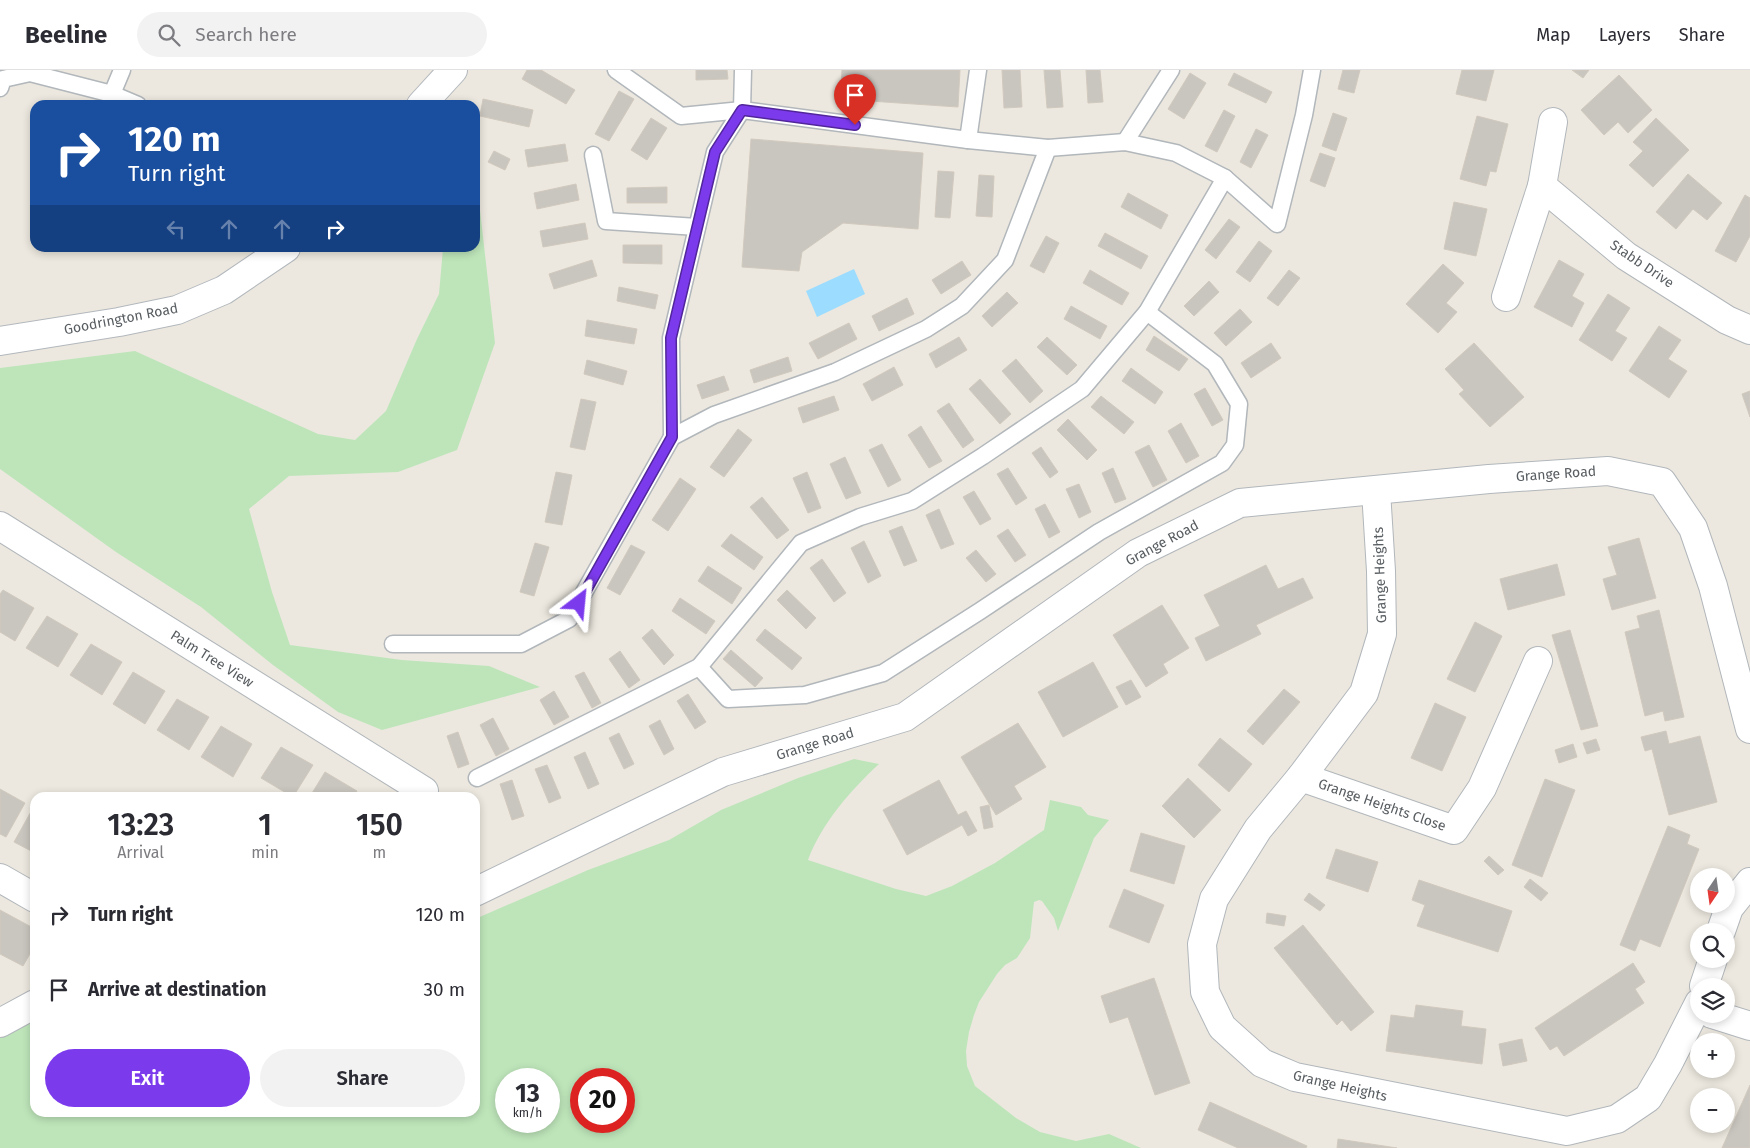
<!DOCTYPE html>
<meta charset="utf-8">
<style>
:root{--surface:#fff;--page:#f2f2f3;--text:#2b2b33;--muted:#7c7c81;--line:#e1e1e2;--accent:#7c3aed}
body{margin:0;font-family:"Fira Sans",sans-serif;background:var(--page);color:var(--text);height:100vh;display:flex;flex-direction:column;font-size:19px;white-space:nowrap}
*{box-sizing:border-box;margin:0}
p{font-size:16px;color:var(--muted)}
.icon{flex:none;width:28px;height:28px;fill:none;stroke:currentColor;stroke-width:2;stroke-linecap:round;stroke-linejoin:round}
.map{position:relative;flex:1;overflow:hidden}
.sheet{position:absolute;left:30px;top:722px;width:450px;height:325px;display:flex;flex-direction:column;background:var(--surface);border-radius:15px;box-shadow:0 2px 8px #0003}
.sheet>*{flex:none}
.guide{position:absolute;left:30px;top:30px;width:450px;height:152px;border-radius:15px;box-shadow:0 2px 8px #0003;background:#1a4fa0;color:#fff;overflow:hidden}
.needle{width:32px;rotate:193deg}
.fabs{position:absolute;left:1690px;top:798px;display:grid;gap:10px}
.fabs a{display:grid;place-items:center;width:45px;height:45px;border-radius:50%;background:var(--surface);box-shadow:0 2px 8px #0003;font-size:25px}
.speed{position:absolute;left:495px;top:998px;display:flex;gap:10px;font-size:25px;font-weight:700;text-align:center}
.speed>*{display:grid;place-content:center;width:65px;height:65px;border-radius:50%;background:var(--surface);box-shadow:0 2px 8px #0003;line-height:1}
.speed small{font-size:12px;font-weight:400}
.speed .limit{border:8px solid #d22;background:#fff;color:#111}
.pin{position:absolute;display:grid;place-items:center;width:42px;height:42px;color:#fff;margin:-51px -21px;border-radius:50% 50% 50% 0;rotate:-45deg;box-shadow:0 0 5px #0007}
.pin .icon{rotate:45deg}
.me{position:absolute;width:55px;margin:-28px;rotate:29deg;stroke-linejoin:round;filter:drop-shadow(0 0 4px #0008)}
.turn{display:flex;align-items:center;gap:18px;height:105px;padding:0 15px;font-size:22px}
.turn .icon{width:65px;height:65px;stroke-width:2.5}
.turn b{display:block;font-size:35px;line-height:42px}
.lanes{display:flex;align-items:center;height:48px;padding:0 15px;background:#0003;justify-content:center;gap:25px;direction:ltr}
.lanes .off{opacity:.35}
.eta{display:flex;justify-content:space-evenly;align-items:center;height:85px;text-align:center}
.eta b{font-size:30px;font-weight:600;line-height:35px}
.cta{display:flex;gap:10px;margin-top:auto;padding:10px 15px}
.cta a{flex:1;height:58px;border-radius:30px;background:var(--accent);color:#fff;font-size:20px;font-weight:600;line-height:58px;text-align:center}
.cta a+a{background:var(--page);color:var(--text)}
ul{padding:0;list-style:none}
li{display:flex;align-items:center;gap:15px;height:75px;padding:0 15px}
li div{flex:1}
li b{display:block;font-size:19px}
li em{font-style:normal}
header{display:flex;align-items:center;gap:30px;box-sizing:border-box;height:70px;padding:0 25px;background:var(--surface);border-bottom:1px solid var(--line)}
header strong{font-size:24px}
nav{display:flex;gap:28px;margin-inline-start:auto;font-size:18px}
.search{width:350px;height:45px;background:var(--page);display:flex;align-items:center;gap:12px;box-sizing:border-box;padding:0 18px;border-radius:28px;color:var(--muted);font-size:19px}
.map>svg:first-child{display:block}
.green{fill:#bee5ba;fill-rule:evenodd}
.water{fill:#9cdcff}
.building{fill:#c9c5bf;stroke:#d1c9be}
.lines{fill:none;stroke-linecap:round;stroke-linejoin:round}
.lane-casing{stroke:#b2b7bb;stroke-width:19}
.street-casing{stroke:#b2b7bb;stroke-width:30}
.secondary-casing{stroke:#b3b8bd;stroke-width:30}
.lane{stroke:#fff;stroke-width:16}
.street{stroke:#fff;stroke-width:28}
.secondary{stroke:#fff;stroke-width:28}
.route-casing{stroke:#51269a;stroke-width:12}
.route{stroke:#7c3aed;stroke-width:9}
.labels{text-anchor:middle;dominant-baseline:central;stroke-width:5;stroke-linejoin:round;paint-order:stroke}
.street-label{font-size:14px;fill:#585d61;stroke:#fff}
</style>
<header>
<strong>Beeline</strong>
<div class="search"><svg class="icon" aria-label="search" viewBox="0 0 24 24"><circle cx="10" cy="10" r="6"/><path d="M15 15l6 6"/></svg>Search here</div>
<nav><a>Map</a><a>Layers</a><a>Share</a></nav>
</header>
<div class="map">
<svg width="1750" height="1078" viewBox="0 0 1750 1078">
<rect width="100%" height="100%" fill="#ece8df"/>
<g class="green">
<path d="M475,125L479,131L495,273L457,380L398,402L289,406L249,439L272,522L290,575L402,590L489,596L540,617L382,660L338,642L273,595L201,537L116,482L0,399V298L135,281L318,364L355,370L386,341L417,269L439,224L443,178H475Z"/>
<path d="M854,689L879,694C850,721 822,753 808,790L896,819L926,826L952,816L995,793L1044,760L1050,730L1081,737L1088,745L1109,750L1094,768L1058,861L1054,848L1042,831L1039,830L1034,832L1030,868L1017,888L1005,895L997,904L979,932L974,945L969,962L966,981L967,996L975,1016L1016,1048L1040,1062L1076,1071L1109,1064L1141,1078H0V965L35,945V1042H475V849L588,800L669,770L721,740L798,708ZM506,1009H549V1051H506ZM581,1009H624V1051H581Z"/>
</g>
<path class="water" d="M854,199L865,224L817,247L806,221Z"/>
<g class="building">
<path d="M527,0H541L575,20L566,34L522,9Z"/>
<path d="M696,0H727L728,9L696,10Z"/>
<path d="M842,0H960L958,37L840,29Z"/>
<path d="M1002,0H1020L1022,37L1004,38Z"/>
<path d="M1044,0H1060L1063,37L1047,38Z"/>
<path d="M1086,0H1100L1103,32L1088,33Z"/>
<path d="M1343,0H1360L1354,23L1338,19Z"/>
<path d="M1462,0H1494L1486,31L1456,24Z"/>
<path d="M1572,0H1589L1583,8Z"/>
<path d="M1190,3L1206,13L1184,49L1168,39Z"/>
<path d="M1234,3L1272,22L1266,33L1228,15Z"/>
<path d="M1619,5L1652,40L1628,63L1618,52L1604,65L1581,40Z"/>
<path d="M619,21L634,29L609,71L595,64Z"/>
<path d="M483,29L533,40L529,57L480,46Z"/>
<path d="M1224,40L1235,46L1217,82L1205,76Z"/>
<path d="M1333,43L1347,48L1336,81L1322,76Z"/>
<path d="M1477,46L1508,54L1496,102L1490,101L1486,116L1460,109Z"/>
<path d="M651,48L667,58L647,90L631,80Z"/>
<path d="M1656,48L1689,80L1653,117L1629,95L1643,81L1633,72Z"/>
<path d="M1256,59L1268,65L1251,98L1240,92Z"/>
<path d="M751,69L923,83L918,159L843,153L802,182L799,201L742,197Z"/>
<path d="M565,74L568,91L528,97L525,80Z"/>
<path d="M494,81L510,89L505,100L488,92Z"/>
<path d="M1320,83L1335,88L1325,117L1310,111Z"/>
<path d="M938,101L954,102L950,148L935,147Z"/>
<path d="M1688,104L1722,133L1707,150L1693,139L1676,159L1656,142Z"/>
<path d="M979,105L994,106L992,147L976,146Z"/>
<path d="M576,114L579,130L537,139L534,123Z"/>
<path d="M667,117V133H627V118Z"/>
<path d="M1128,123L1168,145L1161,159L1121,137Z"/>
<path d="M1745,125L1750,128V166L1736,192L1715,181Z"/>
<path d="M1454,132L1487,139L1476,186L1444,179Z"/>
<path d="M1229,149L1240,157L1216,189L1205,180Z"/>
<path d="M585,153L588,169L543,177L540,161Z"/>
<path d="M1105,163L1148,186L1141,199L1098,176Z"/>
<path d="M1046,166L1059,173L1044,203L1030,196Z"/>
<path d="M1259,171L1272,181L1250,212L1236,202Z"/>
<path d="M623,175H662V194L623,193Z"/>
<path d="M592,190L597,206L554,219L549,204Z"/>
<path d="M1559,190L1584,204L1572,226L1584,233L1572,257L1534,237Z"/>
<path d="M962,191L971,205L941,224L932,210Z"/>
<path d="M1443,194L1464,213L1446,233L1457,242L1438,263L1406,234Z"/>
<path d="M1090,200L1129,223L1122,235L1083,213Z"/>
<path d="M1289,200L1300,208L1278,236L1267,228Z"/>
<path d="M1209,211L1219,222L1194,246L1184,236Z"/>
<path d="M619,217L658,225L655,239L617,231Z"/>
<path d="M1007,222L1018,233L992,257L982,246Z"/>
<path d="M1608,224L1630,238L1615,261L1627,268L1612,291L1579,270Z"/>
<path d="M907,228L914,244L879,261L872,246Z"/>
<path d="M1071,236L1107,256L1100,269L1064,249Z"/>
<path d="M1240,239L1252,252L1226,276L1214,263Z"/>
<path d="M587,250L637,259L634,274L585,266Z"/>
<path d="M849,253L857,269L818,289L809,273Z"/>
<path d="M1659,256L1681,270L1668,289L1687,301L1669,328L1629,301Z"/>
<path d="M1154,266L1188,289L1179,301L1146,280Z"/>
<path d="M959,267L967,280L936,298L929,284Z"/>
<path d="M1047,267L1077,295L1067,305L1037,277Z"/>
<path d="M1271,273L1281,288L1251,308L1241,293Z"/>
<path d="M1474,273L1524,327L1490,357L1459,324L1464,320L1445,299Z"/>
<path d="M788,287L792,301L754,313L750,300Z"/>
<path d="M1016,289L1043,321L1030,333L1002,301Z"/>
<path d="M587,290L627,301L623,315L584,304Z"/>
<path d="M894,297L903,315L872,331L863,314Z"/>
<path d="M1131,298L1163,322L1155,334L1122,311Z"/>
<path d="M724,306L729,320L702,329L697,315Z"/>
<path d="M980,309L1011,344L1000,354L969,319Z"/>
<path d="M1205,318L1223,350L1212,356L1194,324Z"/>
<path d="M1750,321V347L1742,324Z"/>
<path d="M834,326L839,340L803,353L798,338Z"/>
<path d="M1101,326L1134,352L1124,364L1091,337Z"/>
<path d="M581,329L596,332L585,380L570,377Z"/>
<path d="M949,333L974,370L963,378L937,341Z"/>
<path d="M1068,349L1097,380L1087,390L1057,360Z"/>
<path d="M1181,353L1199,386L1186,393L1168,361Z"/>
<path d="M921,356L942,391L929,398L908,365Z"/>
<path d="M738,359L752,370L724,407L710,397Z"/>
<path d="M882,374L901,410L888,417L869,380Z"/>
<path d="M1149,375L1167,410L1153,417L1135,382Z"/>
<path d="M1041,377L1058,402L1050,408L1032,383Z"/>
<path d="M845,387L861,423L846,429L830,394Z"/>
<path d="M1008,398L1027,428L1016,435L997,404Z"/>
<path d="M1113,398L1126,429L1115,433L1102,403Z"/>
<path d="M556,402L572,405L562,455L545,452Z"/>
<path d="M807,402L821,438L808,443L793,408Z"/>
<path d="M680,408L696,419L668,461L652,450Z"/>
<path d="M1079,414L1091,442L1079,448L1066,419Z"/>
<path d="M974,421L991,449L980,455L963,427Z"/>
<path d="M762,427L789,460L777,469L750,437Z"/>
<path d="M1045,434L1060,462L1049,468L1035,439Z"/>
<path d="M939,439L954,474L941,479L926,445Z"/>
<path d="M902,456L917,491L904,496L889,461Z"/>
<path d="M1008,459L1026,485L1015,492L997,466Z"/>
<path d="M731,464L763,487L754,500L721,476Z"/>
<path d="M1639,468L1656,528L1612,540L1603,509L1617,505L1608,477Z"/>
<path d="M864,471L881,506L868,513L851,478Z"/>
<path d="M535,473L549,477L534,526L520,522Z"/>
<path d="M631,475L645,482L620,525L607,518Z"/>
<path d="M976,480L996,504L986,512L966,488Z"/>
<path d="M822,489L846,523L834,532L810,498Z"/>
<path d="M1557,494L1565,525L1508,540L1500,509Z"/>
<path d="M1266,495L1278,519L1303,508L1313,528L1256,555L1261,564L1206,591L1195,568L1220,556L1204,525Z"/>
<path d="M708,496L742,518L732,534L698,511Z"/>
<path d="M3,520L34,538L15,571L0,562V524Z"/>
<path d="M787,520L816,548L806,559L777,530Z"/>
<path d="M680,528L715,551L706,564L672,541Z"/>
<path d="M1162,535L1189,578L1163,594L1168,603L1146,617L1113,565Z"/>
<path d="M1659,540L1684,647L1665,651L1663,641L1645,646L1625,562L1640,558L1637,546Z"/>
<path d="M47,546L78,564L58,597L26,578Z"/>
<path d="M1475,552L1502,566L1475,622L1447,609Z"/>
<path d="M652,559L674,585L664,595L642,568Z"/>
<path d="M765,559L802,588L792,600L756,570Z"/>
<path d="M1570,560L1598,656L1581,660L1552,565Z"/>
<path d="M91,574L122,592L102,625L70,605Z"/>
<path d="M731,580L763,608L755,617L723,589Z"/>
<path d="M620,581L640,610L629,618L609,589Z"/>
<path d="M1093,592L1118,637L1063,667L1038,622Z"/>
<path d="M133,602L165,621L145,654L113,634Z"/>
<path d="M584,602L601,633L592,638L575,606Z"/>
<path d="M1131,610L1141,627L1126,635L1116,617Z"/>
<path d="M1284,619L1300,632L1263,675L1247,661Z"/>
<path d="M554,621L569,647L554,655L540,630Z"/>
<path d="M688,624L706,652L695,659L677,631Z"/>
<path d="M177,629L209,647L189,680L157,660Z"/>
<path d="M1435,633L1466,647L1442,701L1411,688Z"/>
<path d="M493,648L509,679L496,686L480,655Z"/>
<path d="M660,650L674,679L664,685L649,656Z"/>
<path d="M1018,653L1046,697L1014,716L1022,729L996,745L961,687Z"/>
<path d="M221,656L252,674L233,707L201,687Z"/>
<path d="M1666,661L1669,674L1700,666L1717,732L1669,745L1652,679L1645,681L1641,667Z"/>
<path d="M458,662L469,694L458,698L447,666Z"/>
<path d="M619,663L634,694L624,699L609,668Z"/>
<path d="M1220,668L1252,694L1229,722L1198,695Z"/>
<path d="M1596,669L1600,680L1587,684L1583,673Z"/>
<path d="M1573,674L1577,687L1559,693L1555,680Z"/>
<path d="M281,677L313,695L293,727L261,708Z"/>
<path d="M585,682L599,714L588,719L574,687Z"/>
<path d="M547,695L561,728L549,733L535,699Z"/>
<path d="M325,702L357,721L353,728H309Z"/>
<path d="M1188,708L1221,740L1194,768L1162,736Z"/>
<path d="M1545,709L1575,720L1542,807L1512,795Z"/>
<path d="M512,710L524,746L512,750L500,714Z"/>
<path d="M939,710L958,745L966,741L977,761L968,766L962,755L907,785L883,740Z"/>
<path d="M0,719L25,733L6,767L0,764Z"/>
<path d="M989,735L993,757L984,759L980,737Z"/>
<path d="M33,738L35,739V783L14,772Z"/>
<path d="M1668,756L1690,765L1687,774L1699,779L1660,877L1640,869L1635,881L1620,875Z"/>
<path d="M1141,763L1185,776L1174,814L1130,801Z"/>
<path d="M1336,779L1378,792L1368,822L1326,808Z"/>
<path d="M1489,786L1504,800L1498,805L1484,791Z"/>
<path d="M1530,809L1548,823L1541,831L1524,817Z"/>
<path d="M1419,810L1512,841L1498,882L1417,856L1425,835L1412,830Z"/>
<path d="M1124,819L1164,835L1149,873L1109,857Z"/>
<path d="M1309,823L1325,835L1320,841L1304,830Z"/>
<path d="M0,840L35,859V875L23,896L0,884Z"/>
<path d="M1267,843L1286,846L1284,856L1266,853Z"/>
<path d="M1303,855L1374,942L1351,961L1342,950L1337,955L1274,878Z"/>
<path d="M1633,893L1645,912L1635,919L1644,933L1564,986L1557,976L1550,980L1535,958Z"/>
<path d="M1154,908L1190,1013L1155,1025L1128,947L1110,953L1101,926Z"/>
<path d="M1416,935L1463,941L1461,956L1486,959L1482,994L1386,981L1391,945L1414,948Z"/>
<path d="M1522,969L1527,991L1503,996L1499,974Z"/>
<path d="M1750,1015V1078H1722Z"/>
<path d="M1210,1032L1307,1076L1306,1078H1238L1198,1060Z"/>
<path d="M1338,1069L1397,1078H1337Z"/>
</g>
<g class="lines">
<g class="lane-casing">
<g id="lane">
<path d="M0,18L3,9L30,3L112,24L138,35"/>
<path d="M112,24L122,0"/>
<path d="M968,70L978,0"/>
<path d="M1125,72L1171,0"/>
<path d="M593,85L606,151L697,157"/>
<path d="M1225,108L1277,154L1304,45L1312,0"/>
<path d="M672,367L671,268L715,82L742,40L743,0"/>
<path d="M393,574H521L569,549L672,367L714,345L835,302L926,259L962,236L1005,190L1048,78"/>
<path d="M699,597L728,629L805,625L883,603L980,541L1099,462L1222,393L1235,375L1239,334L1215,294L1147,242"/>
<path d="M477,708L699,597L801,473L860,447L912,431L983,386L1082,319L1147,242L1225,108L1176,83L1125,72L1048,78L968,70L742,40L681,46L616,0"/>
</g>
</g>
<g class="street-casing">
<g id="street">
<path d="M1553,52L1542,116L1626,186L1727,250L1750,260"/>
<path d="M1506,227L1542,116"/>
<path d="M1376,421L1381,501L1382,564L1364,623L1301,707L1258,759L1214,829L1202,874L1205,922L1222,957L1262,993L1295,1007L1567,1061L1617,1049L1648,1028L1668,994L1699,933"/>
<path d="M0,456L424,721"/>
<path d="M1301,707L1454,760L1482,718L1538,591"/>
<path d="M0,808L35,828"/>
<path d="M475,822L723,702L905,647L1138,483L1240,433L1489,409L1608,401L1662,412L1693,458L1713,516L1750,659"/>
<path d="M1721,861L1729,838L1750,812"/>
<path d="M1704,916L1713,889"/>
<path d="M1712,944L1750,956"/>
<path d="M0,953L35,934"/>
</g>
</g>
<g class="secondary-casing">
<g id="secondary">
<path d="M421,35L453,0"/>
<path d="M0,271L119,252L177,240L224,220L286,178"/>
</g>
</g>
<use href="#lane" class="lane"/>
<use href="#street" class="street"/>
<use href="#secondary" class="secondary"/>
</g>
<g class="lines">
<g class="route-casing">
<path id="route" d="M579,533L672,367L671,268L715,82L742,40L855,55"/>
</g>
<use href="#route" class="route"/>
</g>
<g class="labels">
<g class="street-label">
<text transform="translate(1642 194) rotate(34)">Stabb Drive</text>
<text transform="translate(121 249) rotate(-11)">Goodrington Road</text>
<text transform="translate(1556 404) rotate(-4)">Grange Road</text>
<text transform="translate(1162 473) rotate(-28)">Grange Road</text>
<text transform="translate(1380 505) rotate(-92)">Grange Heights</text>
<text transform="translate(212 589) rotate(32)">Palm Tree View</text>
<text transform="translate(815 674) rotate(-17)">Grange Road</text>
<text transform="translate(1382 735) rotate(19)">Grange Heights Close</text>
<text transform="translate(1340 1016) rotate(13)">Grange Heights</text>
</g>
</g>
</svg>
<div class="fabs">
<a><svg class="needle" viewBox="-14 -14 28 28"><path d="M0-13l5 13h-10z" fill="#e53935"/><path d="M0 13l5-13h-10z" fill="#7c7c81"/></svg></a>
<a><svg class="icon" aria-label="search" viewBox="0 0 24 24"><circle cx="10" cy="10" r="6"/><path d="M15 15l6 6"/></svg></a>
<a><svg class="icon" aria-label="layers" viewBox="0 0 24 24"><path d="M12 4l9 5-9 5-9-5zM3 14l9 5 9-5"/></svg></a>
<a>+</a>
<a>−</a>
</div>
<div class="speed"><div>13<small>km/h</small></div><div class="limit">20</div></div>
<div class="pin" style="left:855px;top:55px;background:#d93025"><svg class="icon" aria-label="arrive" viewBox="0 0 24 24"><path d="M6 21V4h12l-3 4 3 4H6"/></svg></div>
<svg class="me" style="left:579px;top:533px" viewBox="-20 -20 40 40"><path d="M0-17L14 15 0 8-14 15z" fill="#7c3aed" stroke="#fff" stroke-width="4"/></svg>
<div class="guide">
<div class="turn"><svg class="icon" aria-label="right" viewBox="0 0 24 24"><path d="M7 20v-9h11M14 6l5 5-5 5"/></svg><div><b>120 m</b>Turn right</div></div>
<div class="lanes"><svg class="icon off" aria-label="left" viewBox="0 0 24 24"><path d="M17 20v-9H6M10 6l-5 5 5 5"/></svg><svg class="icon off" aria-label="ahead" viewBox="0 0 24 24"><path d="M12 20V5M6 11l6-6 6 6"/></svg><svg class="icon off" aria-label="ahead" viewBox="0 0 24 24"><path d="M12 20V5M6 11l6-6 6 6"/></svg><svg class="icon" aria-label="right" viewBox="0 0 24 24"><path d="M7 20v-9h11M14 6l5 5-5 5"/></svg></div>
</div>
<section class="sheet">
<div class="eta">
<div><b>13:23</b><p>Arrival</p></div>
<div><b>1</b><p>min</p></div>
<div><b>150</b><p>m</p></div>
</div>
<ul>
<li><svg class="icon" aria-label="right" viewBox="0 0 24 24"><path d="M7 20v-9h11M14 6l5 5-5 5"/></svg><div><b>Turn right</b></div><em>120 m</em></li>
<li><svg class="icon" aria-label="arrive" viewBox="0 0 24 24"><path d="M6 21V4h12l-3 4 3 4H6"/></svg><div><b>Arrive at destination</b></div><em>30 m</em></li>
</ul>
<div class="cta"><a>Exit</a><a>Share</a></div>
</section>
</div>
